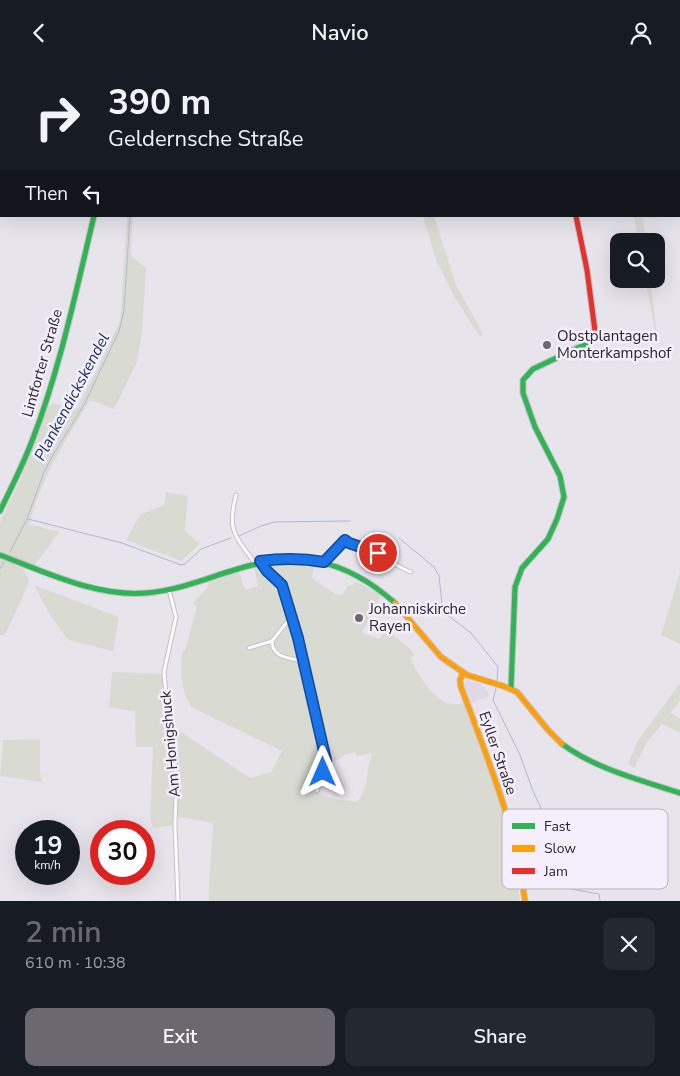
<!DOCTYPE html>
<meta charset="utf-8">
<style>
:root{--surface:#171b24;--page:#242831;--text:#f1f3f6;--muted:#9ea1a6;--accent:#6c686f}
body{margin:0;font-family:"Nunito Sans",sans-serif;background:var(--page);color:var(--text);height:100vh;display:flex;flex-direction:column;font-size:19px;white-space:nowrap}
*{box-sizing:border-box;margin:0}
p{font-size:16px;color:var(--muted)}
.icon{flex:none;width:28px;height:28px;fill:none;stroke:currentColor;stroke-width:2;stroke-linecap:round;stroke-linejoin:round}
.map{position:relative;height:836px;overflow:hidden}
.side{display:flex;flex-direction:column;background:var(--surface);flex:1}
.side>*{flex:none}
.hud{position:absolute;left:0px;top:0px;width:680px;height:152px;box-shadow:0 5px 20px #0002;background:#171b24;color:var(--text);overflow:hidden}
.fabs{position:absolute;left:610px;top:168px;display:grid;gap:10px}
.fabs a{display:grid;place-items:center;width:55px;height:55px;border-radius:10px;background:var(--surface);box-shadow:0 5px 20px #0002;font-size:25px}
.speed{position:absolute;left:15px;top:755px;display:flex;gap:10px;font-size:25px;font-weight:700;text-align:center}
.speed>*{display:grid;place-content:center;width:65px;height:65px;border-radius:50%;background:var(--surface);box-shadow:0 5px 20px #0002;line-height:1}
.speed small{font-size:12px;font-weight:400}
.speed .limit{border:8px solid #d22;background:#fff;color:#111}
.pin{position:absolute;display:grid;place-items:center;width:42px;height:42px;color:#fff;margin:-21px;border:2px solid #fff;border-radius:50%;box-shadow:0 1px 5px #0007}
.me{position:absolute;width:55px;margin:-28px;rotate:0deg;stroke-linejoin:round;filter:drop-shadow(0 0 4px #0008)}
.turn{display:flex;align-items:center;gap:18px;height:105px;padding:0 25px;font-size:22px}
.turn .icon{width:65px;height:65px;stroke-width:2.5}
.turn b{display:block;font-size:35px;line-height:42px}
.then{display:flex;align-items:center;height:48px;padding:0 25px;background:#0003;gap:10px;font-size:19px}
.round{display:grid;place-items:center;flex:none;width:52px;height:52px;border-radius:10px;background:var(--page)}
.head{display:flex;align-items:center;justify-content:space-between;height:85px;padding:0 25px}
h1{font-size:30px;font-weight:600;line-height:38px;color:var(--accent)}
.primary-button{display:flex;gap:10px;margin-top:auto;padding:10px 25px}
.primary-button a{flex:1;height:58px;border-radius:10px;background:var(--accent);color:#fff;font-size:20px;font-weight:600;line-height:58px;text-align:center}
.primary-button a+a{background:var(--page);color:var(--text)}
header{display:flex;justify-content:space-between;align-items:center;height:65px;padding:0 25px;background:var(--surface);font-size:22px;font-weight:600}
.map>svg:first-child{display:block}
.commercial{fill:#e0d8e7}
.green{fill:#d9dbd3;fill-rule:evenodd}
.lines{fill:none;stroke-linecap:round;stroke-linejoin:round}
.stream{stroke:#acb9ce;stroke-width:1}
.street-casing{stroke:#c3c0c6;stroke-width:5}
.fast-casing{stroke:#c3c0c6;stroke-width:7}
.slow-casing{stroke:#c3c0c6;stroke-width:7}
.jam-casing{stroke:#c3c0c6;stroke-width:7}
.street{stroke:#fcfbfc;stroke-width:3}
.fast{stroke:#30b455;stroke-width:5}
.slow{stroke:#ff9f0a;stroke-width:5}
.jam{stroke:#e5322d;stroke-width:5}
.route-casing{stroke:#114b97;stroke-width:12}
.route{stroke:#1a73e8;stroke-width:9}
.poi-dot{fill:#6c686f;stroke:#f5eefc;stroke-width:2}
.labels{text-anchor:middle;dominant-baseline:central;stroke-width:5;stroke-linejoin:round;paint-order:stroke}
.poi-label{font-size:15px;fill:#29262b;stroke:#f5eefc;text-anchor:start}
.street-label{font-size:15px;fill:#29262b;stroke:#f5eefc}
.water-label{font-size:16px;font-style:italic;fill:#123053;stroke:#f5eefc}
.key{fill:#f5eefc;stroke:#b8b2bd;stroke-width:1}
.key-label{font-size:14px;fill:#29262b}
</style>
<header><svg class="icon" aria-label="back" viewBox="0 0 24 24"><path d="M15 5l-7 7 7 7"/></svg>Navio<svg class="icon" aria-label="person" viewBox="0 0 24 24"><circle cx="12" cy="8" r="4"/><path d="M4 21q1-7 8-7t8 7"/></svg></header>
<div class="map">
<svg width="680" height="836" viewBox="0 0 680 836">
<rect width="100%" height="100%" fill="#e8e4ec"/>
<path class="commercial" d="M467,615L479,618L488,627L489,631L471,638L464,620L465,616Z"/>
<g class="green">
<path d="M472,0H570V1H473Z"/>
<path d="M127,151H133L131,191L146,203L142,267L137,297L114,344L90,335C66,375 40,414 29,461L33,460L59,467L35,500L26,497L22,501L29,516L28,520L5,570H0V457L19,417L48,342L53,338L76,344L96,307L120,256Z"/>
<path d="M423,151H434L456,220L483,269L480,272L455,233L436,195Z"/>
<path d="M634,151H643L646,176H638Z"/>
<path d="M645,214H650L659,285Z"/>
<path d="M166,427L188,431L185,466L200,479L181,496L126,475L140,450L164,440Z"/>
<path d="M284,495L315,499L312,513L337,530H342L349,520L352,521L355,516L381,530L362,568L379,574L387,564L411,585L414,590L410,593C419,610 438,647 463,638L469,654L475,664L511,763L520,836H209V819L213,758L175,751V760L153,763L150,752L153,682H136L135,646L109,643L112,607L162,609L167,616H165L169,659L250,713L271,707L282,686L191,642C181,625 180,606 182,587L185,585L197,541L192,539L208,522L207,516L239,506L245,525L258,521L254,502ZM354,687L358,691L371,688L372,690C364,709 371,718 357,737C338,734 334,737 316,726C323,706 333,693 354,687Z"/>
<path d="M680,507V579L661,570Z"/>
<path d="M34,520L119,552L113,586L68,575L50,550Z"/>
<path d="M680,618V636L670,648L680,654V668L662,659L647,677L634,703L628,699L637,677Z"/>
<path d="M40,674V707L42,717L0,711L3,675Z"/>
</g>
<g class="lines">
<g class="stream">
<path d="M150,1L151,0"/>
<path d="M28,454L122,478L181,500L185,499L201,484L231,473"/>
<path d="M239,471L261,461L274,457L350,456"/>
<path d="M399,473L434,502L439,511L442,539L445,548L471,568L498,602L497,616"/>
<path d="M10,487L27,454L44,407L53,390L85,338L119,266L124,246L130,151"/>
<path d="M0,504L4,497"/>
<path d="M496,623L493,635L520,690L533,726L555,774L561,820L566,823L599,829L600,836"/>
</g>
<g class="street-casing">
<g id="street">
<path d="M572,0V1"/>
<path d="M236,430C227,465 234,470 255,498"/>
<path d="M261,497L267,505L282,520L298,573L326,695L317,726"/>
<path d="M324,497L345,475C354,483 368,483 379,489C390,495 399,503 411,507"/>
<path d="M169,525L176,552L164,607L170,676L175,699L176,729L175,760L178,836"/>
<path d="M291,552L272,576C272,593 290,593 303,596"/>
<path d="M249,583L272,576"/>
</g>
</g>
<g class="fast-casing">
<g id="fast">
<path d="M140,0V1"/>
<path d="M0,446C11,423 23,400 32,376C60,304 76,226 94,151"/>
<path d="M0,490C45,507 96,532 146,528C176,526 205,514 234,505C298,485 344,493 395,538"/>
<path d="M511,623L515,522L522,503L548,474L557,454L564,432L560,411L535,362L523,328V315L533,304L586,279L589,275"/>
<path d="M562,679C596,704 640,715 680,728"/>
</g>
</g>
<g class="slow-casing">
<g id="slow">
<path d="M395,538L441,592L467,610L503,621L517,627L548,665L562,679"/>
<path d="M463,608L460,615L461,622C487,692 516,761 525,836"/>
</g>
</g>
<g class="jam-casing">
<path id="jam" d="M576,151L587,205L595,266L589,275"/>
</g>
<use href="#street" class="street"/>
<use href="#fast" class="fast"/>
<use href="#slow" class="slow"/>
<use href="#jam" class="jam"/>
</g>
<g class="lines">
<g class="route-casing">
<path id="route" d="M323,707L326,695L298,573L282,520L267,506L260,496C283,493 302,493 324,497L345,475L349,478L378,488"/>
</g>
<use href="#route" class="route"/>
</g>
<g class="poi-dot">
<circle cx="547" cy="280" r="5"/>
<circle cx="359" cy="553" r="5"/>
</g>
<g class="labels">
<g class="poi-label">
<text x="557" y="271">Obstplantagen<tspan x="557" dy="17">Monterkampshof</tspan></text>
<text x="369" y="544">Johanniskirche<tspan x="369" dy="17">Rayen</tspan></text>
</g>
<g class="street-label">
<text transform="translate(42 298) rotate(-74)">Lintforter Straße</text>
<text transform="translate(170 679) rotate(-95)">Am Honigshuck</text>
<text transform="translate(498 688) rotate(71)">Eyller Straße</text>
</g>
<g class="water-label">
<text transform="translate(72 332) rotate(-62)">Plankendickskendel</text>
</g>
</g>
<rect x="502" y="744" width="166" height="80" rx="8" class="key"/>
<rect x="512" y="758" width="23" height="6" fill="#30b455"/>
<rect x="512" y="780" width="23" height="7" fill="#ff9f0a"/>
<rect x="512" y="803" width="23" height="6" fill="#e5322d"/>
<g class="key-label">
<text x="544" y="766">Fast</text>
<text x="544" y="788">Slow</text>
<text x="544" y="811">Jam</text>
</g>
</svg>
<div class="fabs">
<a><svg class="icon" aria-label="search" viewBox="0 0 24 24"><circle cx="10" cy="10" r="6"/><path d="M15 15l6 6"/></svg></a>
</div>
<div class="speed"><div>19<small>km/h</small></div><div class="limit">30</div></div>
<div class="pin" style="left:378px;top:488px;background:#d93025"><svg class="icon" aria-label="arrive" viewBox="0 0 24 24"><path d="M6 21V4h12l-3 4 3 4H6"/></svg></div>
<svg class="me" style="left:323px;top:707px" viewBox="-20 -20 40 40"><path d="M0-17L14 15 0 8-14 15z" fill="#1a73e8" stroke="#fff" stroke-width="4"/></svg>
<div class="hud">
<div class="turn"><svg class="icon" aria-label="right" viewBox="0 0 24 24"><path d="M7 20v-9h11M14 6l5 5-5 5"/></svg><div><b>390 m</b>Geldernsche Straße</div></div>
<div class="then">Then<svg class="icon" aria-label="left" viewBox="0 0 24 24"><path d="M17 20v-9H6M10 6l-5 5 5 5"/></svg></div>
</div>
</div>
<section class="side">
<div class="head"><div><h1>2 min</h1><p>610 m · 10:38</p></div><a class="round"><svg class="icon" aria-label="close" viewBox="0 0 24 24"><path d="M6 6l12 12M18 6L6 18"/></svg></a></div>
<div class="primary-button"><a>Exit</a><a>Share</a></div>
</section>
